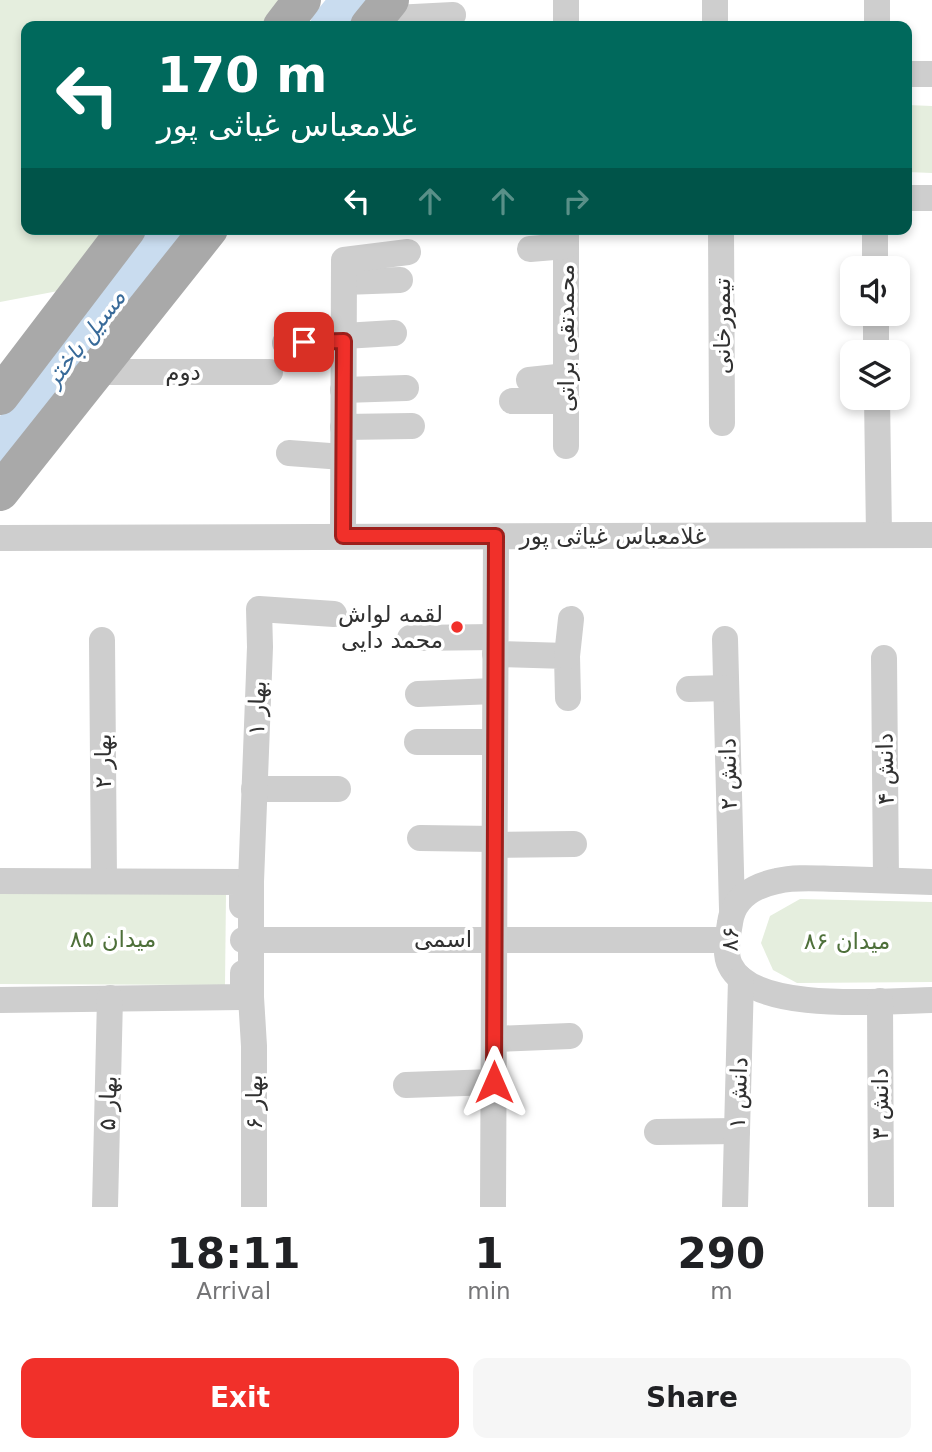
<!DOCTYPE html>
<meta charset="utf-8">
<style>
:root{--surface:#fff;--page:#f6f6f6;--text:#202124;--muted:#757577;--accent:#f1302a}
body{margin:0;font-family:"DejaVu Sans",Vazirmatn,sans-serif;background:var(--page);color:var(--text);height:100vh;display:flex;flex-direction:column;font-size:26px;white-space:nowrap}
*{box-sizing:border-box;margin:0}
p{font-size:23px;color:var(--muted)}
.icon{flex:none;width:38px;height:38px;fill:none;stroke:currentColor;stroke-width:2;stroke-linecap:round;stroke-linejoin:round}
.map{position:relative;height:1207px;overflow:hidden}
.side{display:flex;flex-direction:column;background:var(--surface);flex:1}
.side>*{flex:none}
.hud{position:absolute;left:21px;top:21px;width:891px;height:214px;border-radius:14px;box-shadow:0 4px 10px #0003;background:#00695c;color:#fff;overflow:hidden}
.fabs{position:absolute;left:840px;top:256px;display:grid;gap:14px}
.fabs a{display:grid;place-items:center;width:70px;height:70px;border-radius:14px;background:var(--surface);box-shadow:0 4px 10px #0003;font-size:35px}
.pin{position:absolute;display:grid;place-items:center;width:60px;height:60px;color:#fff;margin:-30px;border-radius:14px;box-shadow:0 4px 10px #0006}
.me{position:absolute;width:77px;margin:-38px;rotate:0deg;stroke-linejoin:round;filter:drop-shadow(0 0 5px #0008)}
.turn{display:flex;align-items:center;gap:24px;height:147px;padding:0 21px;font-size:32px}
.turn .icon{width:91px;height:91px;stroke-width:2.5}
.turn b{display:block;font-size:49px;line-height:60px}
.lanes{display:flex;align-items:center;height:66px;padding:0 21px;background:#0003;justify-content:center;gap:35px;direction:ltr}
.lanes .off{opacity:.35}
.eta{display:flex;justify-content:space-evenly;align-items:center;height:119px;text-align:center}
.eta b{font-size:42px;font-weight:600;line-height:49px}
.cta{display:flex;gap:14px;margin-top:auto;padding:14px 21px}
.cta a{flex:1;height:80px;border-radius:14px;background:var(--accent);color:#fff;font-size:28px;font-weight:600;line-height:80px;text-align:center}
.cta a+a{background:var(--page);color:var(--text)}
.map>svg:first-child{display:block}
.green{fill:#e5eede}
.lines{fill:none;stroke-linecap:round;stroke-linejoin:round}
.river{stroke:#c9dcef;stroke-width:38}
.street{stroke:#cecece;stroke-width:26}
.primary{stroke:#a9a9a9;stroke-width:38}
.route-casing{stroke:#9d1f1b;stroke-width:18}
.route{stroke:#f1302a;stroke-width:12}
.poi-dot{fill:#f1302a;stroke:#fff;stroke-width:2.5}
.labels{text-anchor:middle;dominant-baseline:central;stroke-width:7;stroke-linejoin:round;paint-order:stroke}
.street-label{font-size:23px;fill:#313131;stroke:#fff}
.poi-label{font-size:23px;fill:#313131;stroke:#fff;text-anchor:end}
.park-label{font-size:23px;fill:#4e703a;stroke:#fff}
.water-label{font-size:24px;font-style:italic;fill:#386a99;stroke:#fff}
</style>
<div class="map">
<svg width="932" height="1207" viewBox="0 0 932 1207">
<rect width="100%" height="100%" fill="#fff"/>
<g class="green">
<path d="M0,0H281L261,26H26V229H105L58,291L0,302Z"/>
<path d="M907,105L932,106V173L907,172Z"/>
<path d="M0,893L226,894L225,985L0,984Z"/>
<path d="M800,899L932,902V982L797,983L773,970L761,943L770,916Z"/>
</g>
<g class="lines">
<g class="river">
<path d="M329,26L350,0"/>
<path d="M0,447L170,229"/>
</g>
<g class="street">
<path d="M566,0V26"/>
<path d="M715,0V26"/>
<path d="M877,0V26"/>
<path d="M375,19L453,15"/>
<path d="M906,74H932"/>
<path d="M906,198H932"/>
<path d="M566,229V446"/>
<path d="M721,229L722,423"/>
<path d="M875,229V268"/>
<path d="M530,249L566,246"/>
<path d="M344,282L400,280"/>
<path d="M876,313V352"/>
<path d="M344,336L394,333"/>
<path d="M285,343L344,341"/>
<path d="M95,372H270"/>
<path d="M529,380L567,376"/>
<path d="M343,390L406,388"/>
<path d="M877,397L879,535"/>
<path d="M512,401H567"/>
<path d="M343,427L412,426"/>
<path d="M289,453L343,457"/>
<path d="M343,536L344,260L408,252"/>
<path d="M0,538L932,535"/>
<path d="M410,638L495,637"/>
<path d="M725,639L732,909"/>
<path d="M102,640L104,881"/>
<path d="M495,654L567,656L568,698"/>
<path d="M567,656L571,619"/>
<path d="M884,658L886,880"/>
<path d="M689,689L726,688"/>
<path d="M418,694L495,691"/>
<path d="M417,742H495"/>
<path d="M254,789H338"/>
<path d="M420,838L495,839"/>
<path d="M494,845L574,844"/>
<path d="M0,881L242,882V906"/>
<path d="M932,882C902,881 872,880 841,879C820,879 798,876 777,881C753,886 733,898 730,923C728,935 724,953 730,965C753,1014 886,1001 932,1000"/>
<path d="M243,940H727"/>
<path d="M0,1000L243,997V973"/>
<path d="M880,1001L881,1207"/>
<path d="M494,1039L570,1036"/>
<path d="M406,1085L494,1082"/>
<path d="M657,1132L737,1131"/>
<path d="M105,1207L110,998"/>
<path d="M254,1207V1046L251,997V882L260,647L259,609L334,614"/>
<path d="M493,1207L496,536"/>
<path d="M735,1207L741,979"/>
</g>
<g class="primary">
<path d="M282,26L302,0"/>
<path d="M369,26L390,0"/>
<path d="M0,396L127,229"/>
<path d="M0,492L209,229"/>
</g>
</g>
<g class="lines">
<g class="route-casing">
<path id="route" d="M304,342L344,341L343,536H496L494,1082"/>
</g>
<use href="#route" class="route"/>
</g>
<circle class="poi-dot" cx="457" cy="627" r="7"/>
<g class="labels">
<g class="street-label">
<text transform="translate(722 326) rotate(-90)">تیمورخانی</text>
<text transform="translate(566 338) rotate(-90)">محمدتقی براتی</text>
<text x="183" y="372">دوم</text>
<text x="613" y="536">غلامعباس غیاثی پور</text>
<text transform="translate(257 708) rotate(-88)">بهار ۱</text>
<text transform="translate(103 761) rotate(-90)">بهار ۲</text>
<text transform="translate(885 769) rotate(-91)">دانش ۴</text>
<text transform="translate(728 774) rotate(-91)">دانش ۲</text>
<text x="443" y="939">اسمی</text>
<text transform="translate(730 939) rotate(-88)">۸۶</text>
<text transform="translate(738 1093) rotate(-88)">دانش ۱</text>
<text transform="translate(254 1102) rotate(-90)">بهار ۶</text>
<text transform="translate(108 1103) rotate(-88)">بهار ۵</text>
<text transform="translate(880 1104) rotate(-90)">دانش ۳</text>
</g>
<g class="poi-label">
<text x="443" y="614">لقمه لواش<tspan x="443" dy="26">محمد دايى</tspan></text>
</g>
<g class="park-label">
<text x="113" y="939">میدان ۸۵</text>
<text x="847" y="941">میدان ۸۶</text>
</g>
<g class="water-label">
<text transform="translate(85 338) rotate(-52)">مسیل باختر</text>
</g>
</g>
</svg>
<div class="fabs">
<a><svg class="icon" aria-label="sound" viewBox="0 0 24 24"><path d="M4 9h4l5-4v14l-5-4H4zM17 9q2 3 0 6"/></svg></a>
<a><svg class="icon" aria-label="layers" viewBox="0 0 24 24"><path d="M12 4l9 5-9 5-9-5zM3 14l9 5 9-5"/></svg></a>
</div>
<div class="pin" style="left:304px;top:342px;background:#d93025"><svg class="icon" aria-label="arrive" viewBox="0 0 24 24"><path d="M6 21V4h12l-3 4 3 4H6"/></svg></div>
<svg class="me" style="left:494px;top:1082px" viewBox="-20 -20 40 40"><path d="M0-17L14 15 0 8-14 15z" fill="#f1302a" stroke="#fff" stroke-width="4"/></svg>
<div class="hud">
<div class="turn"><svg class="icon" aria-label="left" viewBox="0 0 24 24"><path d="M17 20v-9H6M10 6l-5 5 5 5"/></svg><div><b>170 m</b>غلامعباس غیاثی پور</div></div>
<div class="lanes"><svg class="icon" aria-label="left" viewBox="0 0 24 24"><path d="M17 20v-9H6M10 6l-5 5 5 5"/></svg><svg class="icon off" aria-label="ahead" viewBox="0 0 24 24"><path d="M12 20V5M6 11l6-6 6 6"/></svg><svg class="icon off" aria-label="ahead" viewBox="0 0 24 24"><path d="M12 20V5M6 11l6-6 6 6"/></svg><svg class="icon off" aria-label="right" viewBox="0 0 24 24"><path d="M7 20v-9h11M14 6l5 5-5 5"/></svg></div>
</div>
</div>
<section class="side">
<div class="eta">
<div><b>18:11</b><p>Arrival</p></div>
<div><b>1</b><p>min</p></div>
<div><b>290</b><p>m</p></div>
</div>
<div class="cta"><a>Exit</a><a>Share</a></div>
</section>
